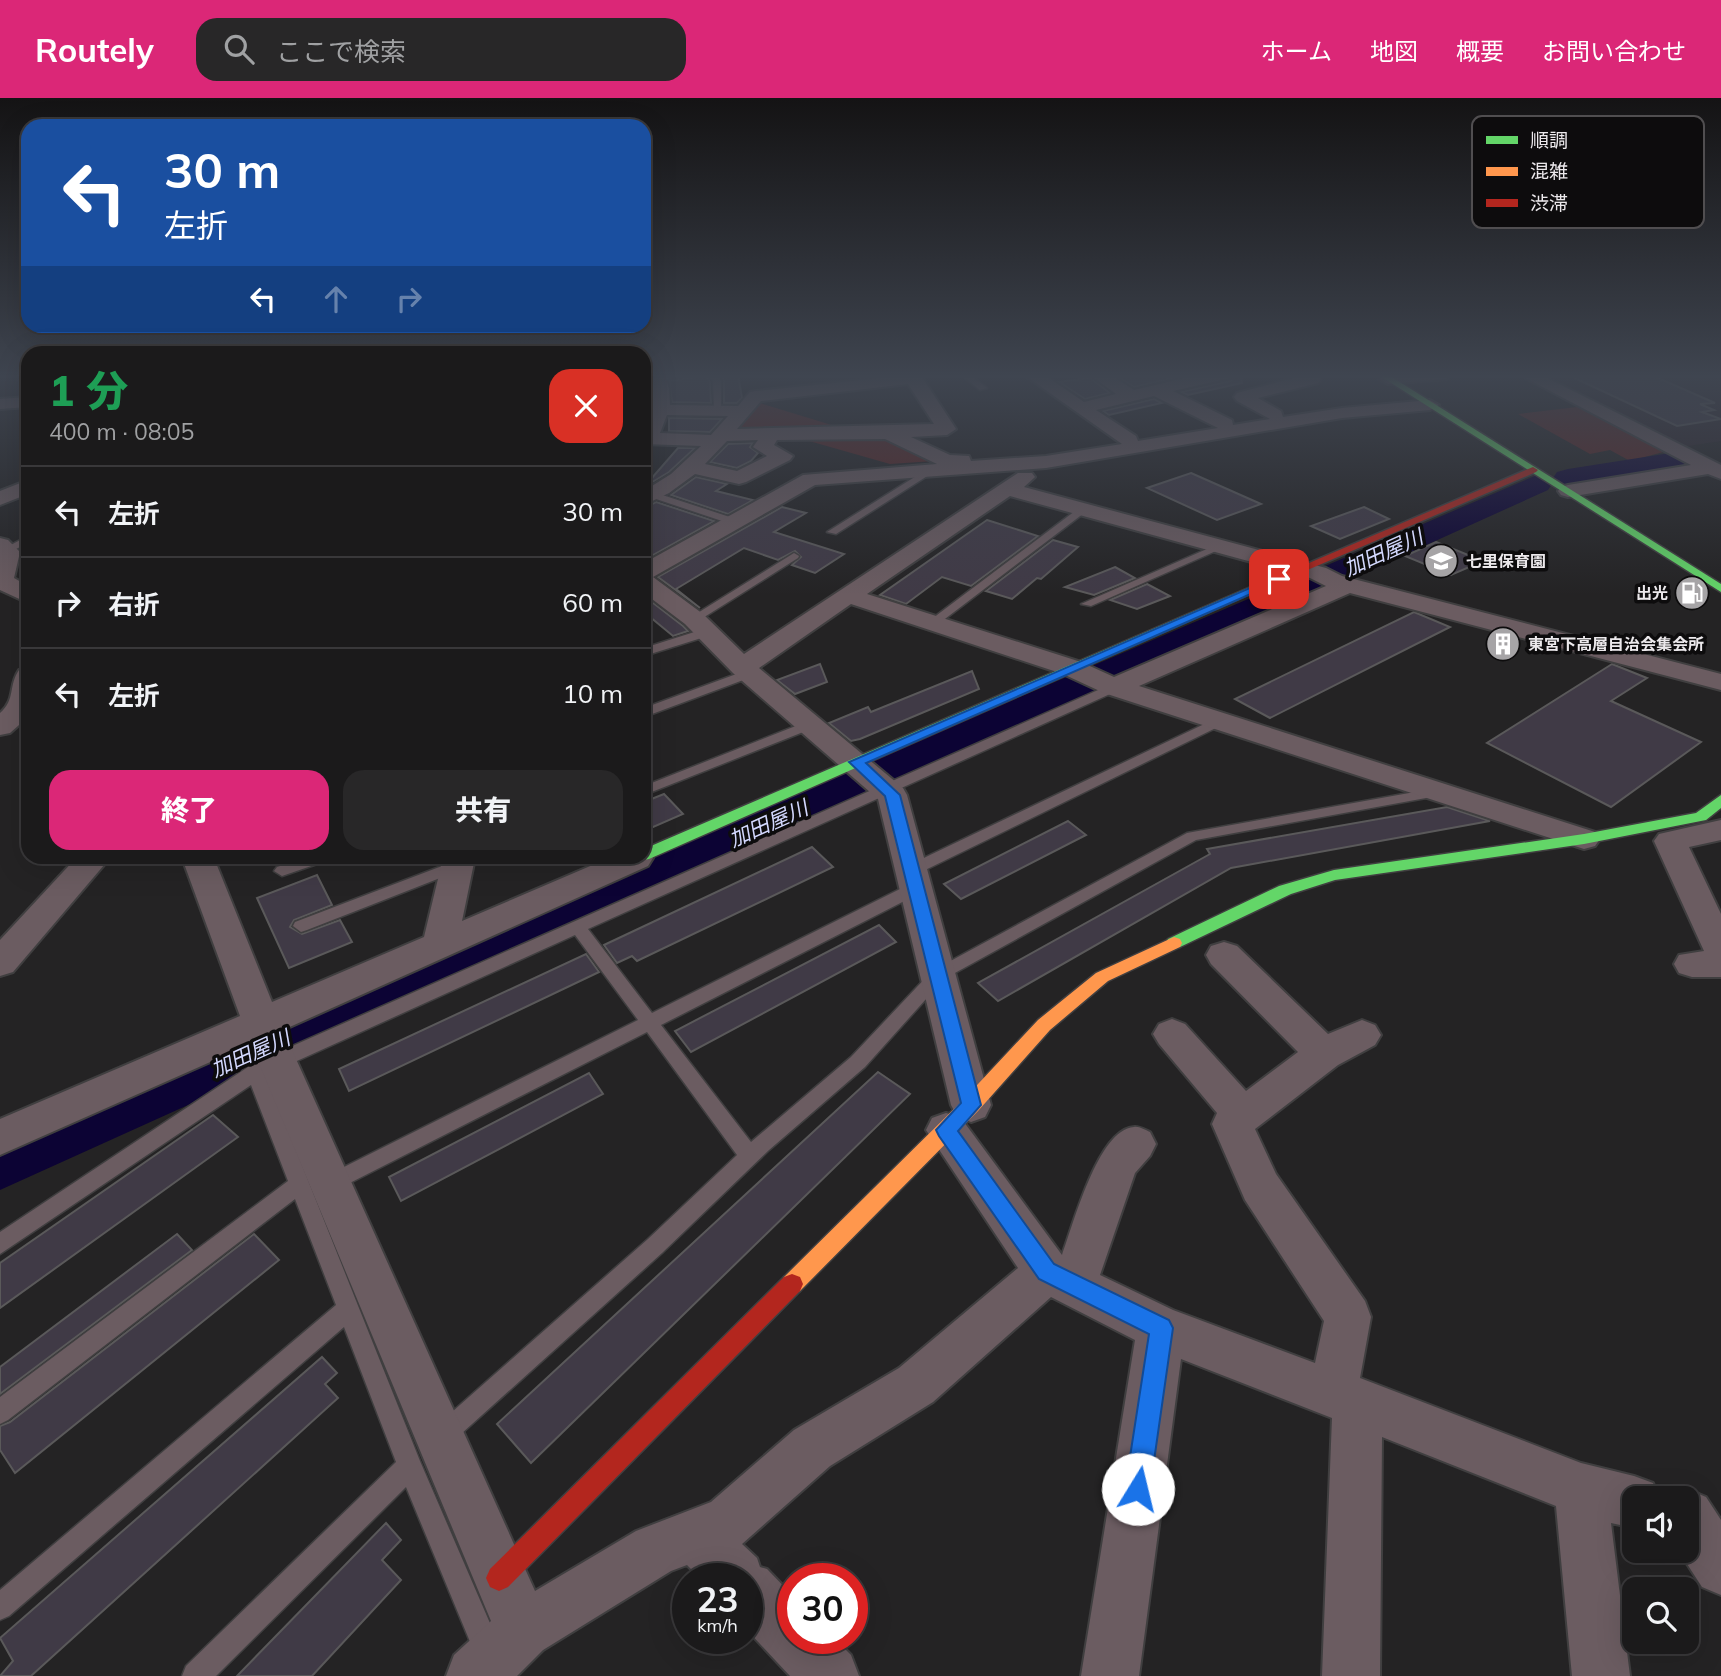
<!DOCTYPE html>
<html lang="ja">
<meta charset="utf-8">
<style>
:root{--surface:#1b1a1b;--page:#282728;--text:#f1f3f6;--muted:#a0a1a3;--line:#39383a;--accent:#db2777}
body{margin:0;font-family:Mulish,"Noto Sans JP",sans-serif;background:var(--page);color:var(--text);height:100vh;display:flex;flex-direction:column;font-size:26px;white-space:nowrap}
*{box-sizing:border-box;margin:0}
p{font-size:23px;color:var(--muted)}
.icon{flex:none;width:38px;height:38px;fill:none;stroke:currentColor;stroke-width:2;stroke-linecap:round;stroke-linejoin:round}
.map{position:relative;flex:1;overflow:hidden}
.sheet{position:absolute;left:21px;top:248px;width:630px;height:518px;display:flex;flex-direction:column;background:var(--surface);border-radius:21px;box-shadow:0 7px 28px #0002,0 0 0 2px var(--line)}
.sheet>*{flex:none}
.banner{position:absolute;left:21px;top:21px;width:630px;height:214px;border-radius:21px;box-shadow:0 7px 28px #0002,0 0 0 2px var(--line);background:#1a4fa0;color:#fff;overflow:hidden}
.controls{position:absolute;left:1622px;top:1388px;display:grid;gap:14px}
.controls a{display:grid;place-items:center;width:77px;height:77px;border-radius:14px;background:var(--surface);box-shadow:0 7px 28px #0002,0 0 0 2px var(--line);font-size:35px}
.speed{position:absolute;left:672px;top:1465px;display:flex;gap:14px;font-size:35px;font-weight:700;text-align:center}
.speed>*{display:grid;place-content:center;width:91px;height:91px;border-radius:50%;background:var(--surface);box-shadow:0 7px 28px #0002,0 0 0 2px var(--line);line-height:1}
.speed small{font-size:18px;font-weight:400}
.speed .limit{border:10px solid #d22;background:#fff;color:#111}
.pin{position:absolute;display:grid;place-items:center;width:60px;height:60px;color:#fff;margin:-30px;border-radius:14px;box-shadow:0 4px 10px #0006}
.me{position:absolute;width:77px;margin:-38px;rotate:9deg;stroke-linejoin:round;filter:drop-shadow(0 0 5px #0008)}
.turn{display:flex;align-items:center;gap:24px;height:147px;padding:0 28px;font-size:32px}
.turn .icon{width:91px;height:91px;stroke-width:2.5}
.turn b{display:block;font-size:49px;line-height:60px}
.lanes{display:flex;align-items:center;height:66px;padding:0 28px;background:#0003;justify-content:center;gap:35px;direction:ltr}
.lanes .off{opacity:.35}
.round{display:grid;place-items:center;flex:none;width:74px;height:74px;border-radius:21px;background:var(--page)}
.overview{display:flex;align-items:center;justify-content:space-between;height:119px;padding:0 28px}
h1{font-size:42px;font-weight:800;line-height:52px;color:#1e9e55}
.cta{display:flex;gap:14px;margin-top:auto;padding:14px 28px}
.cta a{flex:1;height:80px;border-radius:21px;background:var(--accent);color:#fff;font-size:28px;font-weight:800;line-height:80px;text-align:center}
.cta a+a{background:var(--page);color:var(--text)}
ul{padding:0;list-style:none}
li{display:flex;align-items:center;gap:21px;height:91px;padding:0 28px;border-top:2px solid var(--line)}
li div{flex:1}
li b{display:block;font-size:26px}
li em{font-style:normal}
header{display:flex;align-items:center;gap:42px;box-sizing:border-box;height:98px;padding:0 35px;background:var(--accent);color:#fff}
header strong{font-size:33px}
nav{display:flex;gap:38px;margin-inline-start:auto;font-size:24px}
.search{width:490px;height:63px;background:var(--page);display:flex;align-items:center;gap:18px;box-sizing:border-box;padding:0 24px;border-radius:21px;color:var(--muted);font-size:26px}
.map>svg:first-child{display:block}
.built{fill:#2d252c}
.green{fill:#5a2423}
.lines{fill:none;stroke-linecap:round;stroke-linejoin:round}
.river{fill:#0c0334;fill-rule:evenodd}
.building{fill:#403a46;stroke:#5a595a;stroke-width:2}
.lane-casing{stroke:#403f40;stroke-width:3}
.street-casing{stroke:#403f40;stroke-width:4}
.fast-casing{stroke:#403f40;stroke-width:3}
.slow-casing{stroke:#403f40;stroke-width:3}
.jam-casing{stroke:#403f40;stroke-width:3}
.lane{fill:#6b5c61;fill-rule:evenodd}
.street{fill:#6b5c61;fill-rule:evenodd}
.fast{fill:#63d668;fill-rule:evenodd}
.slow{fill:#ff974d;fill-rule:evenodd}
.jam{fill:#b3261e;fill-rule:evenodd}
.route{fill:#1a73e8;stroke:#114b97;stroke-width:2}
.labels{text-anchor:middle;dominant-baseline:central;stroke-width:7;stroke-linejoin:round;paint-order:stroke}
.far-poi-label{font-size:16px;font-weight:bold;fill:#ece9ec;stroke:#0d0c0d;text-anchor:start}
.water-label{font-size:21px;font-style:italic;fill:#d3d8fe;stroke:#0d0c0d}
.key{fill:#0d0c0d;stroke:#504e50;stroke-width:2}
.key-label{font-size:19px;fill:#ece9ec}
</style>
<header>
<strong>Routely</strong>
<div class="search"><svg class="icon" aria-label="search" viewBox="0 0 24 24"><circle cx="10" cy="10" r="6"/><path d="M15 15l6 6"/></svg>ここで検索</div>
<nav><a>ホーム</a><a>地図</a><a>概要</a><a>お問い合わせ</a></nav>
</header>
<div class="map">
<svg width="1721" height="1578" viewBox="0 0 1721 1578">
<rect width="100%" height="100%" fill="#242324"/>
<path class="built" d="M1533,276H1721V343L1682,349Z"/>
<g class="green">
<path d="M753,303L848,332L727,334Z"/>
<path d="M1577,309L1667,353L1630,363L1610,352L1590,356L1518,316Z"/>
<path d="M880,336L934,363L890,366L788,337Z"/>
</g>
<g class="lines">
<g class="river">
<path d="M1683,353L1693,356L1697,362L1693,368L1568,389L1557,386L1553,380L1557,374L1568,371Z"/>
<path d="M1537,377L1548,380L1552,386L1548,392L0,1092V1037Z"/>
</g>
</g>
<g class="building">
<path d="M738,276L742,300L737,305H724V283L721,277Z"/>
<path d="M1122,276H1190L1134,289L1115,277Z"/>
<path d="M1234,276H1241L1242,285L1188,297L1181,294L1231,283Z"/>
<path d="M1566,276H1649L1715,305L1700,306L1714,312L1702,314L1721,321L1677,328Z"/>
<path d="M704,278H707L710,284L711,305L672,304L669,283Z"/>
<path d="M1090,280L1110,295L1085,301L1059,284Z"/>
<path d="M1154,301L1162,305L1109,317L1103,313Z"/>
<path d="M669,320L722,321L710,334L669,333Z"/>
<path d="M753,345L750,349L758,355L751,363L737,370L710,364L728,346Z"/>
<path d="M678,350H695L669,374L644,389Z"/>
<path d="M1191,375L1261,406L1217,422L1147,390Z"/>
<path d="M696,379L727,386L716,393L753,402L728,416L671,397Z"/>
<path d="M656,404L714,423L644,462V410Z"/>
<path d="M782,409L806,415L774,434L844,456L815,475L792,467L801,459L795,453L778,462L744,450L676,491L700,510L658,479Z"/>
<path d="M1364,409L1389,421L1340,441L1311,428Z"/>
<path d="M987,422L1038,438L971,488L942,479L906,506L880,497Z"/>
<path d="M1053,442L1078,449L1041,481L1037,480L1012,501L986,493Z"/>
<path d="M1436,444L1483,463L1451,477L1405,458Z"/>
<path d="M1115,469L1135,480L1094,497L1065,489Z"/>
<path d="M1147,486L1170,498L1137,511L1110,502Z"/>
<path d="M644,498L683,528L688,533L673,538L644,514Z"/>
<path d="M1414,514L1450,529L1270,620L1235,601Z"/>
<path d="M820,566L827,584L795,596L777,582Z"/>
<path d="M1612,566L1647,580L1611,603L1701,644L1611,709L1487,645Z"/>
<path d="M972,573L979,591L860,641L851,643L829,625L868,609L871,614Z"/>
<path d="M664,696L683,716L644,733V704Z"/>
<path d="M1447,709L1490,723L1231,770L998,903L978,885L1210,756L1207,751Z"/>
<path d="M1068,723L1086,737L961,801L944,786Z"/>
<path d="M812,749L833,769L637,863L632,858L617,865L604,847Z"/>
<path d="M317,777L332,807L294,822L290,829L302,836L340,822L352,844L289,870L257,800Z"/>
<path d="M879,827L896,844L691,954L675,933Z"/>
<path d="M586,856L599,874L349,993L339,971Z"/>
<path d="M878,974L910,996L531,1365L497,1326Z"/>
<path d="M589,975L603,996L401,1103L389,1079Z"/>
<path d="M213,1017L238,1039L0,1210V1165Z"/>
<path d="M177,1136L192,1152L0,1296V1269Z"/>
<path d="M254,1136L279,1162L15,1375L0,1352V1328L10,1324Z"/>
<path d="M322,1259L337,1275L325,1286L338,1300L31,1578H0L13,1563L0,1540Z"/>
<path d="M386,1425L401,1442L382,1462L401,1482L312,1578H237Z"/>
</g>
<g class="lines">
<g class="lane-casing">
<g id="lane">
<path d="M672,276H703L657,282L653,280Z"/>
<path d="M709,276H717L721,283V314L714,312L713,283Z"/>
<path d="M960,276H969L987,290L980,292Z"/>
<path d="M929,370L934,373L932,375L836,436L827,434Z"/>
<path d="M644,391L739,422L740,424L731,426L644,397Z"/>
<path d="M1079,410L1088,412L937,527H929V523Z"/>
<path d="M28,438V445L10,454L1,452Z"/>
<path d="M1216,447L1225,449L1091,508L1081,506Z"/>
<path d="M794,455L799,458L798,460L698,523L694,525L688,521Z"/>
<path d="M707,530L711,531V537L644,558V550Z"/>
<path d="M750,571L756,575L754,578L644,619V610Z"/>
<path d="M1114,585L1119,586V592L588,831L652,915L910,786H922L924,790L922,794L661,927L751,1044L851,959L932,873L1187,735L1437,690L1444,694L1437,698L1196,742L944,881L865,969L769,1052L662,1155L451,1345L443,1349L435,1345L431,1337L435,1329L648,1141L737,1057L647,934L338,1091L331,1094L324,1091L321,1085L324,1079L638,922L575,837L266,977L420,1363L502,1553L498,1563L488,1567L478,1563L406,1389L216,1578H182L186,1568L396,1364L344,1229L9,1518L0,1522V1492L336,1207L295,1101L8,1322L0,1326V1299L288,1083L251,987L0,1156V1134L248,969L272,957Z"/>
<path d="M1219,619L1224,620V626L917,776H907L904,772L907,768Z"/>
<path d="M811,622L816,623V629L644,697V688Z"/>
<path d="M304,760H326L323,764L282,778L274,773L277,769Z"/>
<path d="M463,760H484L481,764L307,832L301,834L293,828L295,824Z"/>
</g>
</g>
<g class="street-casing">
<g id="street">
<path d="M647,276H664L669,290L670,307L738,308L750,294L756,293L920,276L956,331L947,337L911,339L950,357L969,358L971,363L1046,358L1122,346L1023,276H1043L1084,304L1116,296L1089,276H1109L1134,292L1202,276H1232L1230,280L1173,293L1232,322L1233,327L1270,321L1237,303L1234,299L1237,295L1298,279L1296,276H1316L1321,281L1318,285L1258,300L1281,313L1283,319L1342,310L1430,302L1439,307L1430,312L1342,320L1046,370L815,387L653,479L703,516L744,556L1018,375H1032L1035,379L1024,389L1326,470L1342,478L1721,576V592L1350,495L1139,588L1595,734L1600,741L1595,748L1584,751L1104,595L1063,576L851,506L759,570L903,690L907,697L991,1007L985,1019L971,1024L961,1020L1062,1157C1073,1128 1098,1031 1134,1029C1139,1028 1145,1032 1150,1034L1156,1046L1150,1058L1135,1075L1100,1177L1173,1212L1315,1265L1324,1223L1245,1102L1212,1026L1217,1015L1159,946L1153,936L1159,926L1172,921L1185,926L1246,993L1298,954L1211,866L1206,857L1211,848L1224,844L1237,848L1328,936L1362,922L1375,927L1381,937L1375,947L1338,967L1255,1031L1276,1076L1365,1203L1371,1219L1360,1280L1581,1365L1634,1378L1653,1385L1659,1400H1634V1430L1611,1425L1630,1578H1572L1556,1408L1382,1339L1380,1578H1322L1332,1320L1181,1261L1139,1578H1081L1135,1242L1051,1199L933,1304L830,1368L742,1446L757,1460L760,1469L767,1471L793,1498V1540H834L851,1557L859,1578H790L747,1532V1480H700L687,1467L671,1473L543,1552L517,1578H446L454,1557L491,1523L251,946L0,1057V1021L240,918L182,760H214L272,904L424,839L443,760H475L462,823L609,760H644V751L648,752L653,760L648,768L283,932L535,1493L636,1433L711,1404L794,1332L899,1270L1018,1170L926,1032L932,1020L946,1015L957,1018L951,1007L878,701L733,575L685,526L644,495V465L803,377L937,366L885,341L777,342L774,347L793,358L790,362L746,384L739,386L695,376L669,395L644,407V393L671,376L701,348L644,346C644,321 659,301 647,276ZM908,286L934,326L737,331L761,303ZM1154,298L1218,330L1138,343L1136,338L1096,312ZM667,317L728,318L711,337L660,335ZM758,342L753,349L767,358L737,373L705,366L727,343ZM1010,398L1310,480L1326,488L1114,579L1081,564L867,496Z"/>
<path d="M1387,276H1454L1446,281L1388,286L1379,281Z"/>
<path d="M1518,276H1539L1721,367V381L1708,376L1568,399L1561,397L1558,393L1561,389L1568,387L1691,367Z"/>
<path d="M28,299V309L0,311V301Z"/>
<path d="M28,382V396L0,407V393Z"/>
<path d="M0,440L8,442L20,454L14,480L28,488V505L0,492Z"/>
<path d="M28,570V619L10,635L0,637V615C16,601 8,588 19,572Z"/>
<path d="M1721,722V742L1689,749L1721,816V879H1692L1679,875L1674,866L1679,857L1704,853L1654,743L1659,736Z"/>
<path d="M76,760H110L13,874L0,878V842Z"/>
<path d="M1687,1391L1706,1399L1721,1422V1497L1702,1489L1678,1452H1687V1400H1668Z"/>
</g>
</g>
<g class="fast-casing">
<g id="fast">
<path d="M1377,276H1387L1721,486V494Z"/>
<path d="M1290,472L1300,474L649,761L644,762L638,760H644V751Z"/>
<path d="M1721,697V710L1706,722L1584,746L1335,782L1291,796L1180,849H1168L1166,845L1168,841L1279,788L1334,772L1584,736L1696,715Z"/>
</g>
</g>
<g class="slow-casing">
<path id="slow" d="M1174,839L1180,841L1182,845L1180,849L1108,883L1050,932L978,1013L800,1193L792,1196L784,1193L781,1186L784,1179L964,1001L1038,922L1096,875Z"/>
</g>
<g class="jam-casing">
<g id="jam">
<path d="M1533,369L1538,372L1536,374L1298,476L1288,474Z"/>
<path d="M792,1176L800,1179L803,1186L800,1193L508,1489L499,1493L490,1489L486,1480L490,1471L784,1179Z"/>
</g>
</g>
<use href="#lane" class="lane"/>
<use href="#street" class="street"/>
<use href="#fast" class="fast"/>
<use href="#slow" class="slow"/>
<use href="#jam" class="jam"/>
</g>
<linearGradient id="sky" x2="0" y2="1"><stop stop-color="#141314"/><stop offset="0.56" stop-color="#3f4550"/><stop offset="1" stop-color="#3f4550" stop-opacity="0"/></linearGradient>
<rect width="1721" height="497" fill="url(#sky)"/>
<path class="route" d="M1275,479L1285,481L866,665L900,697L981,1007L958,1033L1054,1166L1169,1222L1173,1230L1150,1391L1146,1400L1138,1403L1129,1400L1125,1391L1149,1236L1039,1181L939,1038L936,1032L961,1005L885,698L849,664Z"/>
<defs>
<g id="school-disc" transform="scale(1.75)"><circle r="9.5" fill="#a6a4a6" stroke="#0d0c0d"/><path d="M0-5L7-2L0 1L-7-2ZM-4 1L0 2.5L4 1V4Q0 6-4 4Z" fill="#fff"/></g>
<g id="fuel-disc" transform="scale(1.75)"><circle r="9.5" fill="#a6a4a6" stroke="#0d0c0d"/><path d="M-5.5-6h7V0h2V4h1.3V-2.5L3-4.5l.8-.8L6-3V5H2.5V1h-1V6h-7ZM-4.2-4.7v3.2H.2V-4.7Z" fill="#fff"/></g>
<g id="building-disc" transform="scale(1.75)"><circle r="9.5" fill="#a6a4a6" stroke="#0d0c0d"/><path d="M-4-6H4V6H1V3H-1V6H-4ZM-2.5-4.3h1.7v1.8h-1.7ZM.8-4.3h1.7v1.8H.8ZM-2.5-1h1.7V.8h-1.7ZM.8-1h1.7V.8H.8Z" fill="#fff"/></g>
</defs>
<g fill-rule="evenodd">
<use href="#school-disc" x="1441" y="463"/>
<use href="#fuel-disc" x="1692" y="495"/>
<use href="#building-disc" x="1503" y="546"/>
</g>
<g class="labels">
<g class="far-poi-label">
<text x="1466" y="463">七里保育園</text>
<text x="1668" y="495" text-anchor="end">出光</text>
<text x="1528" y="546">東宮下高層自治会集会所</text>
</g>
<g class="water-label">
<text transform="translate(1383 454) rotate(-24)">加田屋川</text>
<text transform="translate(768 725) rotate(-24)">加田屋川</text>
<text transform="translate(250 955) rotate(-24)">加田屋川</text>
</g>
</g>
<rect x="1472" y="18" width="232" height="112" rx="10" class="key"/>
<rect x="1486" y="38" width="32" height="8" fill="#63d668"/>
<rect x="1486" y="69" width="32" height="9" fill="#ff974d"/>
<rect x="1486" y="101" width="32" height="8" fill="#b3261e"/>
<g class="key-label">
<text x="1530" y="49">順調</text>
<text x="1530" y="80">混雑</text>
<text x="1530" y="112">渋滞</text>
</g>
</svg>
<div class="controls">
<a><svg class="icon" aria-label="sound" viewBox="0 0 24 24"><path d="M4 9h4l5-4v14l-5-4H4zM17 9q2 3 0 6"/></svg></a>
<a><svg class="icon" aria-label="search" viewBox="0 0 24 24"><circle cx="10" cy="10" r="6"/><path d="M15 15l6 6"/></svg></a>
</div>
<div class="speed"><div>23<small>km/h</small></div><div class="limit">30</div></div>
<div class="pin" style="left:1279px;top:481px;background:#d93025"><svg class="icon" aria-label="arrive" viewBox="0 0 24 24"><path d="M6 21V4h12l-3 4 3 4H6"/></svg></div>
<svg class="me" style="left:1138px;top:1391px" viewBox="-20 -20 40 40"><circle r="19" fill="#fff"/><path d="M0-13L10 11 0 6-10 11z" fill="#1a73e8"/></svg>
<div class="banner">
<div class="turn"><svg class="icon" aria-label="left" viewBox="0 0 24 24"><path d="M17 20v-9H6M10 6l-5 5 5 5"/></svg><div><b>30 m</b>左折</div></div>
<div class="lanes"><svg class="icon" aria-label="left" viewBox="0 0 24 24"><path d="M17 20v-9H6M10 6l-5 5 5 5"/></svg><svg class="icon off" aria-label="ahead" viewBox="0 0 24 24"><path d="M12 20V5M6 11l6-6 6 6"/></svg><svg class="icon off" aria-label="right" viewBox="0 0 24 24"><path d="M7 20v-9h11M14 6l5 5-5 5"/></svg></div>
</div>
<section class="sheet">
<div class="overview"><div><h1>1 分</h1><p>400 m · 08:05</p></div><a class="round" style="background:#d93025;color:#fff"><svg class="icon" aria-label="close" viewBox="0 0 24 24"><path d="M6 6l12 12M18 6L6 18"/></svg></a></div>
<ul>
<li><svg class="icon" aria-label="left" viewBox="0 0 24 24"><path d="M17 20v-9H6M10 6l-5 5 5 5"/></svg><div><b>左折</b></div><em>30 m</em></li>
<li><svg class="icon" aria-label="right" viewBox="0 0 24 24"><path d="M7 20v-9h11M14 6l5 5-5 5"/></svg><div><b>右折</b></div><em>60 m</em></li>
<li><svg class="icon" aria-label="left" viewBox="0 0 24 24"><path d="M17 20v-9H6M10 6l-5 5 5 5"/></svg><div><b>左折</b></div><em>10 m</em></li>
</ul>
<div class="cta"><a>終了</a><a>共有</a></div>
</section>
</div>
